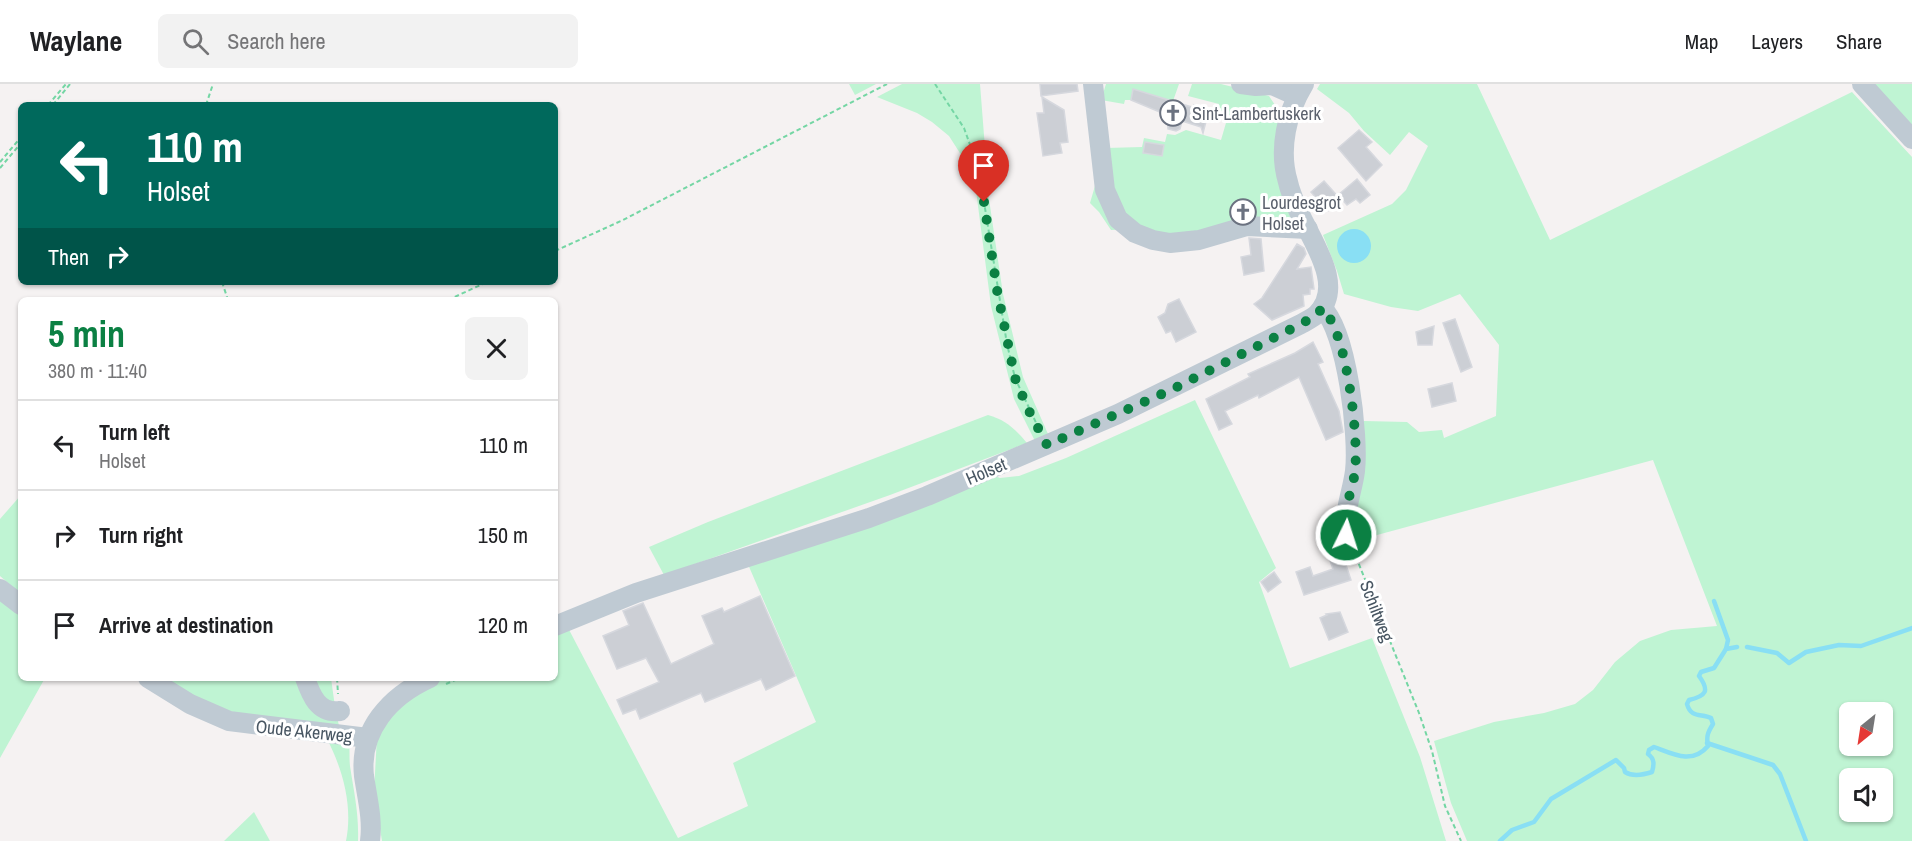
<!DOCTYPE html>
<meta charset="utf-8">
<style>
:root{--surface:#fff;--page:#f2f2f2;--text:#202124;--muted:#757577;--line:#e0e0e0;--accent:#0b8043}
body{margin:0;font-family:"Archivo Narrow",sans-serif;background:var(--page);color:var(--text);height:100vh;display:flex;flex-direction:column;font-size:22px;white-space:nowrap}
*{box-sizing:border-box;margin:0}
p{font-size:20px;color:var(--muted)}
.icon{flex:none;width:33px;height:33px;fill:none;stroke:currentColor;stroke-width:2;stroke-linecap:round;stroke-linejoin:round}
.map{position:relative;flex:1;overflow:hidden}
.side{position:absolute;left:18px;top:213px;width:540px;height:384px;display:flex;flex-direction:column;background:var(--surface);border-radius:9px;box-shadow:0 2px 4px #0004}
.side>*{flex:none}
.banner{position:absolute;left:18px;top:18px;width:540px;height:183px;border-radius:9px;box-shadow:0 2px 4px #0004;background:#00695c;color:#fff;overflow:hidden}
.needle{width:39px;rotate:210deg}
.tools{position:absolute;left:1839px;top:618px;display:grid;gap:12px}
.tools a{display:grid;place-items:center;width:54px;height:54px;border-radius:9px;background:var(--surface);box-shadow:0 2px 4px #0004;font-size:30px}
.pin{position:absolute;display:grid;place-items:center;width:51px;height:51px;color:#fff;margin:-62px -26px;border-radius:50% 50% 50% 0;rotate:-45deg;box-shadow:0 0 6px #0007}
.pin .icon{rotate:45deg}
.me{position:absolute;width:66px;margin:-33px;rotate:4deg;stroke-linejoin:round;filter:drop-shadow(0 0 4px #0008)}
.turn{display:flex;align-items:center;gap:21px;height:126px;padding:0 30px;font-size:27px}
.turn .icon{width:78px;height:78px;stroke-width:2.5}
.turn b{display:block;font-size:42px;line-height:51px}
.then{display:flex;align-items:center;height:57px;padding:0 30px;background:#0003;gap:12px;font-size:22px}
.round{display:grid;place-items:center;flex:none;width:63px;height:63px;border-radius:9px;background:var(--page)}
.headline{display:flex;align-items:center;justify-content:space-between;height:102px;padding:0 30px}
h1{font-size:36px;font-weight:700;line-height:45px;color:var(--accent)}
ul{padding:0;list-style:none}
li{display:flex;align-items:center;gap:18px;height:90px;padding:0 30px;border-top:2px solid var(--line)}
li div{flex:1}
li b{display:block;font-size:22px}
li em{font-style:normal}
header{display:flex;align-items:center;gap:36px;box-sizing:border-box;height:84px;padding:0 30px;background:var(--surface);border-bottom:2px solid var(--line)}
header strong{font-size:28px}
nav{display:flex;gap:33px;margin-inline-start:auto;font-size:21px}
.search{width:420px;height:54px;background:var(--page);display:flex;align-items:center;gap:15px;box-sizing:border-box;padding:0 21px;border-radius:9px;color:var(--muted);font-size:22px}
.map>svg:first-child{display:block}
.green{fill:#bff4d3;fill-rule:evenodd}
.water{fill:#89dff4}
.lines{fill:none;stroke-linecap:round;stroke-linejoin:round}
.stream{stroke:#89dff4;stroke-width:4.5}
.building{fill:#cccfd5;stroke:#d6d8de;stroke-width:1.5}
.path{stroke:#74d6a4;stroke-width:2;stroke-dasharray:4.5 3;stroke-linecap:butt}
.minor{stroke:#bfcad3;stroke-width:20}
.route{stroke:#0b8043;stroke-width:10;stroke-dasharray:0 18}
.labels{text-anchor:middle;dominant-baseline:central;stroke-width:6;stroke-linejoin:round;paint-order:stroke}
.worship-label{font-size:18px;fill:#5b616d;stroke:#fff;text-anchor:start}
.street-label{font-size:18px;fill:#485662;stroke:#fff}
</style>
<header>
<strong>Waylane</strong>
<div class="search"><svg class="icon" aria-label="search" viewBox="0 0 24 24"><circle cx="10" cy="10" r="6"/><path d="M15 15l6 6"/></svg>Search here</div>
<nav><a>Map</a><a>Layers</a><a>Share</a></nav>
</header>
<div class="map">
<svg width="1912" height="757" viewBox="0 0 1912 757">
<rect width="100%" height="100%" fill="#f5f2f2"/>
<g class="green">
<path d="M849,0H876L855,11Z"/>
<path d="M902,0H980L989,115L1003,210L1023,293L1048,350L1035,357L1014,315L991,222L974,91L949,52L932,38L917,29L877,13Z"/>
<path d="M1106,0H1179L1173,17L1133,6L1131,16H1125L1124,20L1101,16Z"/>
<path d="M1192,0H1221L1269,12L1277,24L1281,37L1291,134H1265L1175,152L1138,145L1111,146L1099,128L1090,119L1106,64L1142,63L1144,54L1165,58L1167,50L1175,51L1186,46L1221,56L1228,32L1218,28L1219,20L1188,12Z"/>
<path d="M1320,0H1477L1550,156L1852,8L1912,73V757H1467L1451,719L1434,657L1494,638L1544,629L1575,620L1593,606L1615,578L1640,557L1671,546L1717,542L1653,376L1355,457L1353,452L1364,337L1407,338L1419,348L1442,346L1444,354L1496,332L1499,261L1460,210L1418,227L1391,223L1344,210L1337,187L1323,151L1392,120L1406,106L1428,62L1409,48L1390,71L1364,47L1349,29L1317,5ZM1850,628H1882V662H1850ZM1850,694H1882V728H1850Z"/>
<path d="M1871,0H1912V46Z"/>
<path d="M1195,316L1276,484L1259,498L1290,584L1372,554L1420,673L1446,757H382L374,708L377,652L407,609L444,594H555V545L566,540L678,754L748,722L733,679L816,638L747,478L986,389L1000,394L1019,392L1066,374Z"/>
<path d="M988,331C1006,336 1015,345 1027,359L890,411L664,491L649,463L708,438Z"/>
<path d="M21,411V510L0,492V435Z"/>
<path d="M0,514L21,531V594H45L0,674Z"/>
<path d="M161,594H300L337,633L340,646L216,625Z"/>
<path d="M310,594H331L335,623L321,616Z"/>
<path d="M327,655L349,658C350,666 349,674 350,682C354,709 359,729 358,757H346C353,722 343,686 327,655Z"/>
<path d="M254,728L270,757H224Z"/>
</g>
<circle class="water" cx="1354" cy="162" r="17"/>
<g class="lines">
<g class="stream">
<path d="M1714,517L1728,556L1726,565"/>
<path d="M1747,563L1777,569L1789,579L1806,568L1839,561L1861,562L1912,544"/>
<path d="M1707,659L1773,681L1780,690L1806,757"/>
<path d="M1500,757L1512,746L1534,738L1551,715L1616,676L1624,684L1625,688C1633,693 1643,691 1652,688C1654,681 1655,675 1648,670L1649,666L1654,663C1673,670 1692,681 1708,662C1706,652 1708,648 1713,640L1711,634C1702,629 1691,635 1687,620L1689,616C1706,612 1710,607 1699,592L1701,588L1714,584L1726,565L1737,563"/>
</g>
</g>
<g class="building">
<path d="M1040,0H1077L1078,7L1041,12Z"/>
<path d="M1133,5L1195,24L1194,21L1209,26L1203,49L1201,43L1182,37L1180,45L1176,47L1168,45L1167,31L1131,16Z"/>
<path d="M1042,13L1064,26L1068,58L1060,59L1062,69L1043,72L1037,29H1044Z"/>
<path d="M1359,46L1372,58L1366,63L1382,81L1366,97L1338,64Z"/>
<path d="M1145,58L1164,61L1162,72L1143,69Z"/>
<path d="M1357,95L1370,111L1360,119L1356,115L1347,121L1338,111Z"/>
<path d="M1324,97L1341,116L1328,127L1311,108Z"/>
<path d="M1249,154L1261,155L1264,187L1244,191L1241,173L1251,171Z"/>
<path d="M1297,160L1304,164L1306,170L1297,185L1311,183L1314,205H1310V210L1303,211L1304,222L1272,236L1254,220L1262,214Z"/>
<path d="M1179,215L1196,248L1176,258L1171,247L1166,249L1158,233L1165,229L1168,220Z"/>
<path d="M1455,235L1472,283L1461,288L1443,239Z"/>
<path d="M1434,242L1432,261H1418L1416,248Z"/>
<path d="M1313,258L1323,278L1318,280L1339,327L1343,348L1326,356L1299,293L1259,314L1258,311L1225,327L1232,340L1219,346L1206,315L1250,293L1248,290L1295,269Z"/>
<path d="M1452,299L1456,317L1432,323L1428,305Z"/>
<path d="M1342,469L1351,496L1304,511L1296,488L1310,483L1313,492L1333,485L1329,474Z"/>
<path d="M1274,488L1281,498L1268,508L1261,498Z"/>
<path d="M760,512L795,592L766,606L761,595L705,618L701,609L640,635L636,625L623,630L617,616L659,598L646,574L617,585L603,552L629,541L623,527L643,519L671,580L714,560L702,532L722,524L724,528Z"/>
<path d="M1340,528L1348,548L1329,556L1320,534L1327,531L1326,530Z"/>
</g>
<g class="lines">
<g class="path">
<path d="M935,0L964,44L973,69L984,118L1007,260L1015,294L1039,345"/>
<path d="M48,21L66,0"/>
<path d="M53,21L70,0"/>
<path d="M206,21L213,0"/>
<path d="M0,78L21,53"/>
<path d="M0,84L21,59"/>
<path d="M555,167L623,136L887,0"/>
<path d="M222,198L228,216"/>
<path d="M448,216L487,198"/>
<path d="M1356,473L1419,629L1432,667L1445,722L1461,757"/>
<path d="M337,594L338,610"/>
<path d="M446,600L460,594"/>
</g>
<g class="minor">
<path d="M1093,0L1105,106L1118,135L1135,149L1153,156L1170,159L1199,156L1247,142L1308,145"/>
<path d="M1241,0L1256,2L1272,1L1297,12"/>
<path d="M1862,0L1912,55"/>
<path d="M1322,224C1347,246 1359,353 1355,387C1352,411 1340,435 1349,459"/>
<path d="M0,505L21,521"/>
<path d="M555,542L636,509L869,434L927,412L1118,330L1301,240C1306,237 1313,234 1317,230C1346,202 1311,156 1299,128C1295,119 1290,108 1288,98C1278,65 1287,28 1304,0"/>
<path d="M148,594L190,620L229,637L368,654"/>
<path d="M305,594C311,611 318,630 340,627"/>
<path d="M370,757C373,735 367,713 364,692C359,646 390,612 430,594"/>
</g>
</g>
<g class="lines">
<path class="route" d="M984,118L997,206L1015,294L1028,325L1047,361L1171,306L1301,240L1317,231L1322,224C1347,246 1359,354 1355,388C1352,408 1341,431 1346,451"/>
</g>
<defs>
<g id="church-ring" transform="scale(1.35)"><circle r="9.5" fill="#fff" stroke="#6b7280" stroke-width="1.5"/><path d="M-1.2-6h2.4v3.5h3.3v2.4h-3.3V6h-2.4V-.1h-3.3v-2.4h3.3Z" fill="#6b7280"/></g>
</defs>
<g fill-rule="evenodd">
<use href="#church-ring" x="1173" y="29"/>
<use href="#church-ring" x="1243" y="128"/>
</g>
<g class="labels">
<g class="worship-label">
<text x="1192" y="29">Sint-Lambertuskerk</text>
<text x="1262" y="118">Lourdesgrot<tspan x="1262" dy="21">Holset</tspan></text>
</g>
<g class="street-label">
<text transform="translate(986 387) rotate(-23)">Holset</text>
<text transform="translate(1377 527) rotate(69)">Schiltweg</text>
<text transform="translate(304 647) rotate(6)">Oude Akerweg</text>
</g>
</g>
</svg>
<div class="tools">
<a><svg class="needle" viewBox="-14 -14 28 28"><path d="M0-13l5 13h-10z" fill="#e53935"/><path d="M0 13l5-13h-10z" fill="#757577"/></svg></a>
<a><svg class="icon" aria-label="sound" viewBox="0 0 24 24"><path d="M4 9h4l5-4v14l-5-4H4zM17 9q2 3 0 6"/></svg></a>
</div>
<div class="pin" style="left:984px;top:118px;background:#d93025"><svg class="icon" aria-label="arrive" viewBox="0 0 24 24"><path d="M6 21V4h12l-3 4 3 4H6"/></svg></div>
<svg class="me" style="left:1346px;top:451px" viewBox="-20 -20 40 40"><circle r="17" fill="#0b8043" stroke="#fff" stroke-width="3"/><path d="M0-11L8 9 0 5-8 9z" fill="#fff"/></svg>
<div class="banner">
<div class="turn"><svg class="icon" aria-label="left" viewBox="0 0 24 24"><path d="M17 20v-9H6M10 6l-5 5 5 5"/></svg><div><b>110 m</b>Holset</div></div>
<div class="then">Then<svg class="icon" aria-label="right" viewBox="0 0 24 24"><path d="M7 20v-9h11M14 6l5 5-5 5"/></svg></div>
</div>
<section class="side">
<div class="headline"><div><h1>5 min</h1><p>380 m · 11:40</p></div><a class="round"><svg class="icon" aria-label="close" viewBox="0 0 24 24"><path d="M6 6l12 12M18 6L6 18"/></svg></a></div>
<ul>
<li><svg class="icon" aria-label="left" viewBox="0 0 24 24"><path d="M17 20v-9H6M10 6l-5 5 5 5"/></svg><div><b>Turn left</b><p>Holset</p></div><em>110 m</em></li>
<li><svg class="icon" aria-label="right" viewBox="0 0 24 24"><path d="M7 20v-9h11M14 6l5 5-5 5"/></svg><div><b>Turn right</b></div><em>150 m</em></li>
<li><svg class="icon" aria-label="arrive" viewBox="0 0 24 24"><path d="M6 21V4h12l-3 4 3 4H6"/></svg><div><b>Arrive at destination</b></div><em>120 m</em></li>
</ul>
</section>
</div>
